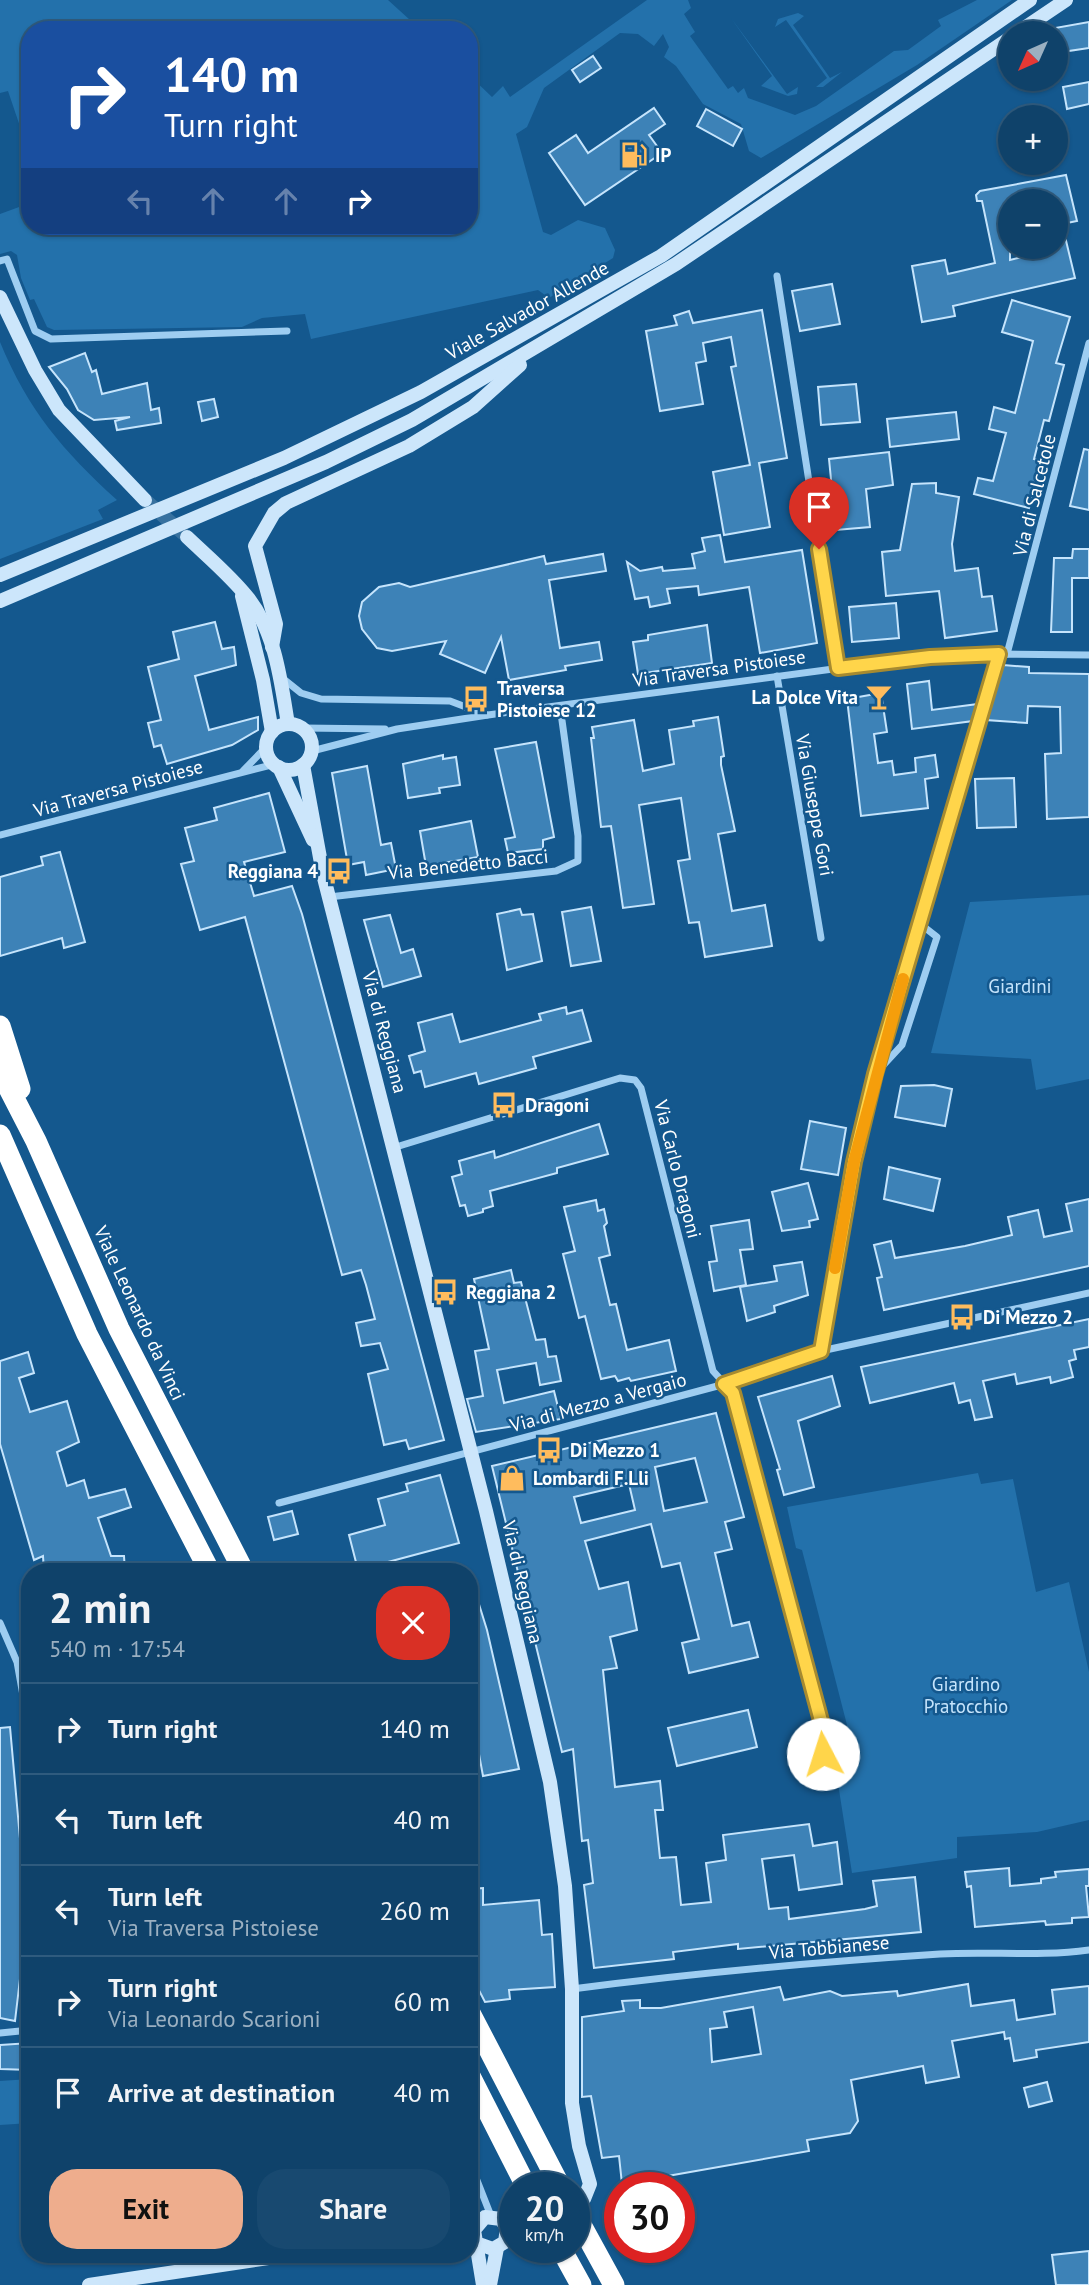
<!DOCTYPE html>
<meta charset="utf-8">
<style>
:root{--surface:#0f426a;--page:#184970;--text:#f1f3f6;--muted:#9bb0c1;--line:#2f5b7e;--accent:#eead8d}
body{margin:0;font-family:"PT Sans",sans-serif;background:var(--page);color:var(--text);height:100vh;display:flex;flex-direction:column;font-size:26px;white-space:nowrap}
*{box-sizing:border-box;margin:0}
p{font-size:23px;color:var(--muted)}
.icon{flex:none;width:38px;height:38px;fill:none;stroke:currentColor;stroke-width:2;stroke-linecap:round;stroke-linejoin:round}
.map{position:relative;flex:1;overflow:hidden}
.sheet{position:absolute;left:21px;top:1563px;width:457px;height:700px;display:flex;flex-direction:column;background:var(--surface);border-radius:28px;box-shadow:0 2px 5px #0004,0 0 0 2px var(--line)}
.sheet>*{flex:none}
.guide{position:absolute;left:21px;top:21px;width:457px;height:214px;border-radius:28px;box-shadow:0 2px 5px #0004,0 0 0 2px var(--line);background:#1a4fa0;color:#fff;overflow:hidden}
.needle{width:46px;rotate:225deg}
.fabs{position:absolute;left:998px;top:21px;display:grid;gap:14px}
.fabs a{display:grid;place-items:center;width:70px;height:70px;border-radius:50%;background:var(--surface);box-shadow:0 2px 5px #0004,0 0 0 2px var(--line);font-size:35px}
.speed{position:absolute;left:499px;top:2172px;display:flex;gap:14px;font-size:35px;font-weight:700;text-align:center}
.speed>*{display:grid;place-content:center;width:91px;height:91px;border-radius:50%;background:var(--surface);box-shadow:0 2px 5px #0004,0 0 0 2px var(--line);line-height:1}
.speed small{font-size:18px;font-weight:400}
.speed .limit{border:10px solid #d22;background:#fff;color:#111}
.pin{position:absolute;display:grid;place-items:center;width:60px;height:60px;color:#fff;margin:-72px -30px;border-radius:50% 50% 50% 0;rotate:-45deg;box-shadow:0 0 7px #0007}
.pin .icon{rotate:45deg}
.me{position:absolute;width:77px;margin:-38px;rotate:355deg;stroke-linejoin:round;filter:drop-shadow(0 0 5px #0008)}
.turn{display:flex;align-items:center;gap:24px;height:147px;padding:0 28px;font-size:32px}
.turn .icon{width:91px;height:91px;stroke-width:2.5}
.turn b{display:block;font-size:49px;line-height:60px}
.lanes{display:flex;align-items:center;height:66px;padding:0 28px;background:#0003;justify-content:center;gap:35px;direction:ltr}
.lanes .off{opacity:.35}
.round{display:grid;place-items:center;flex:none;width:74px;height:74px;border-radius:28px;background:var(--page)}
.headline{display:flex;align-items:center;justify-content:space-between;height:119px;padding:0 28px}
h1{font-size:42px;font-weight:700;line-height:52px}
.action{display:flex;gap:14px;margin-top:auto;padding:14px 28px}
.action a{flex:1;height:80px;border-radius:28px;background:var(--accent);color:#111;font-size:28px;font-weight:700;line-height:80px;text-align:center}
.action a+a{background:var(--page);color:var(--text)}
ul{padding:0;list-style:none}
li{display:flex;align-items:center;gap:21px;height:91px;padding:0 28px;border-top:2px solid var(--line)}
li div{flex:1}
li b{display:block;font-size:26px}
li em{font-style:normal}
.map>svg:first-child{display:block}
.green{fill:#2371ab}
.building{fill:#3d82b7;stroke:#c5e4fc;stroke-width:2;fill-rule:evenodd}
.lines{fill:none;stroke-linecap:round;stroke-linejoin:round}
.secondary-tunnel{stroke:#37719f;stroke-width:14;stroke-dasharray:14 7;stroke-linecap:butt}
.street{stroke:#9ecdf1;stroke-width:7}
.secondary{stroke:#cce6fb;stroke-width:14}
.highway{stroke:#fff;stroke-width:21}
.route-casing{stroke:#a68a30;stroke-width:18}
.route{stroke:#ffd54a;stroke-width:12}
.slow{stroke:#f59e0b;stroke-width:12}
.labels{text-anchor:middle;dominant-baseline:central;stroke-width:5;stroke-linejoin:round;paint-order:stroke}
.poi-label{font-size:19px;font-weight:bold;fill:#fff;stroke:#14588e;text-anchor:start}
.street-label{font-size:19px;fill:#fff;stroke:#14588e}
.park-label{font-size:19px;fill:#c5e4fc;stroke:#14588e}
</style>
<div class="map">
<svg width="1089" height="2285" viewBox="0 0 1089 2285">
<rect width="100%" height="100%" fill="#14588e"/>
<g class="green">
<path d="M0,0H388L421,30H30V156L8,91L0,93Z"/>
<path d="M647,0H688L691,8L684,14L695,32L690,36L728,89L733,86L738,93L744,88L748,98L795,115L816,106L894,51L908,50L941,26L938,20L977,0H1012L917,65L761,158L749,151L741,124L703,104L676,66L664,57L669,47L663,34L654,46L638,34L620,33L544,88L527,127L516,134L543,232L551,235L578,220L605,228L615,250L613,258L549,298L538,290L311,339L305,314L262,318L242,327L54,330L47,327L34,299L30,300L21,278L17,255L11,251L0,254V214L30,203V226H469V75L492,97L503,86L510,97Z"/>
<path d="M798,13L804,16L793,25L830,78L842,72L823,87H816L827,78L786,20L775,27L778,19Z"/>
<path d="M731,18L787,94L798,87L797,94L788,96L761,86L772,76Z"/>
<path d="M0,342C28,410 63,451 117,500L98,510L103,519L0,559Z"/>
<path d="M1089,895V1079L1036,1090L1031,1059L931,1053L970,902Z"/>
<path d="M978,1473L981,1484L1013,1479L1036,1592L1069,1582L1089,1672V1820L1037,1832L957,1837V1858L852,1873L835,1764L853,1762L847,1725L802,1550L796,1548L787,1507Z"/>
<path d="M30,2079V2123L0,2125V2081Z"/>
</g>
<g class="building">
<path d="M1089,22V48L1055,53V28Z"/>
<path d="M593,56L601,68L580,82L572,70Z"/>
<path d="M1089,82V104L1067,109L1063,87Z"/>
<path d="M654,108L665,124L649,135L662,153L585,205L549,153L576,135L588,153Z"/>
<path d="M706,109L742,129L733,146L697,126Z"/>
<path d="M1066,175L1077,221L1062,224L1075,278L953,306L955,316L922,322L912,266L945,260L948,274L995,263L982,201H977L976,195L980,191ZM1010,201H1055V249L1010,260Z"/>
<path d="M832,284L840,324L800,331L792,291Z"/>
<path d="M1012,300L1070,317L1056,363L1064,365L1049,421L1044,420L1034,459L1041,461L1029,508L974,494L978,478L993,481L1006,433L989,429L994,407L1015,413L1033,341L1002,332Z"/>
<path d="M762,310L787,458L759,463L770,527L724,535L713,472L750,465L731,367L736,366L731,337L703,343L706,361L696,363L703,404L660,411L646,331L677,325L674,316L689,311L693,323Z"/>
<path d="M85,353L92,372L96,370L102,394L147,383L151,410L159,408L161,423L117,430L115,421L130,417L94,420L78,410L67,389L49,367Z"/>
<path d="M856,384L860,422L821,425L818,387Z"/>
<path d="M214,399L218,417L202,421L198,402Z"/>
<path d="M956,412L959,439L890,447L887,419Z"/>
<path d="M1084,449L1089,450V510L1070,506Z"/>
<path d="M889,452L893,485L866,489L870,527L836,530L829,459Z"/>
<path d="M936,483V493L959,497L952,544L955,571L978,568L982,597L992,596L997,631L945,638L939,591L886,596L882,552L900,550L912,484Z"/>
<path d="M720,535L725,562L802,550L817,643L760,653L749,587L699,595L698,586L667,589L670,603L650,607L648,597L635,599L627,562L640,571L662,567L663,571L695,568L692,554L705,551L702,538Z"/>
<path d="M1073,549H1089V578H1072V632H1051L1054,558H1072Z"/>
<path d="M603,554L606,571L549,580L560,648L599,642L602,660L565,666L566,670L509,680L501,637L485,673L440,654L446,641L392,651L377,648L362,629L359,616L362,602L379,587L399,583L410,587L544,556L546,564Z"/>
<path d="M896,603L899,638L852,642L849,607Z"/>
<path d="M215,622L222,649L234,647L236,665L195,676L209,730L258,717V730L232,745L167,764L161,745L154,747L148,723L161,720L148,667L179,659L173,632Z"/>
<path d="M707,625L712,663L638,674L633,642L648,640V635Z"/>
<path d="M1003,665L1029,667V673L1089,674V817L1047,819L1045,754L1061,753L1060,707L1028,706L1027,723L986,720Z"/>
<path d="M929,681L932,710L978,704L973,721L912,729L907,684Z"/>
<path d="M881,693L887,732L874,734L878,763L892,761L894,775L916,772L915,758L935,755L938,777L925,779L928,808L861,816L847,699Z"/>
<path d="M718,717L724,756L721,757V765L735,831L718,834L732,911L765,905L772,946L705,957L699,922L689,923L678,861L690,859L681,798L639,805L654,904L623,908L611,826L601,827L591,738H594L592,727L634,720L643,771L674,764L669,730L694,726L693,721Z"/>
<path d="M536,742L554,837L543,840V849L508,853L505,839L515,837L495,749Z"/>
<path d="M443,755V759L456,757L460,785L439,788L440,793L408,798L403,764Z"/>
<path d="M367,766L381,845L391,843L396,869L366,875L364,862L348,865L332,773Z"/>
<path d="M1014,778L1016,827L977,828L975,779Z"/>
<path d="M269,793L285,852L244,862L254,896L292,886L302,914L444,1440L409,1449L406,1440L384,1445L368,1374L388,1369L380,1343L361,1346L356,1323L375,1319L366,1285L361,1270L342,1275L245,917L200,930L181,864L194,861L185,828L217,820L214,808Z"/>
<path d="M471,821L478,857L426,866L420,831Z"/>
<path d="M60,852L85,942L64,948L62,938L0,956V877L43,865L41,857Z"/>
<path d="M591,907L601,961L571,966L562,912Z"/>
<path d="M520,909L522,915L533,914L542,961L507,970L497,914Z"/>
<path d="M390,915L401,953L413,949L421,976L383,987L364,920Z"/>
<path d="M566,1007L567,1014L582,1010L591,1041L533,1057L536,1068L479,1084L476,1073L425,1087L421,1071L414,1073L409,1056L425,1051L418,1023L452,1014L460,1042L541,1020L539,1014Z"/>
<path d="M934,1085L952,1089L945,1126L895,1117L901,1086Z"/>
<path d="M810,1121L846,1128L838,1175L801,1169Z"/>
<path d="M599,1124L608,1154L557,1168V1173L490,1191L493,1206L483,1209V1212L468,1216L465,1205L460,1206L452,1177L462,1174L459,1161L494,1151L495,1158Z"/>
<path d="M889,1167L940,1179L933,1211L884,1199Z"/>
<path d="M808,1183L818,1219L809,1221L810,1227L782,1231L772,1192Z"/>
<path d="M1089,1199V1266L884,1310L877,1278L882,1277L874,1245L891,1241L895,1258L965,1246L1012,1235L1008,1217L1038,1210L1044,1237L1072,1231L1066,1204Z"/>
<path d="M596,1200L598,1211L604,1209L607,1223L604,1226L610,1255L599,1258L610,1305L616,1304L627,1350L669,1340L676,1371L631,1381L629,1378L618,1381L615,1376L601,1379L585,1316L579,1318L563,1254L575,1251L564,1207Z"/>
<path d="M749,1220L753,1249L740,1250L746,1285L714,1291L709,1262L717,1261L711,1226Z"/>
<path d="M802,1262L808,1295L774,1306L775,1312L747,1321L740,1287L777,1281L774,1266Z"/>
<path d="M511,1270L514,1283L521,1282L536,1340L545,1339L548,1357L556,1356L561,1381L540,1385L536,1363L497,1370L504,1403L554,1391L561,1419L476,1432L467,1399L483,1396L475,1351L489,1349L474,1279Z"/>
<path d="M1089,1319V1347L1074,1350L1076,1359L1069,1361L1073,1377L1051,1383L1050,1377L1017,1384L1015,1374L983,1381L992,1417L975,1420L970,1400L959,1403L954,1383L870,1403L861,1367Z"/>
<path d="M28,1352L34,1373L19,1378L30,1412L67,1401L79,1442L57,1452L67,1486L84,1480L89,1498L125,1489L131,1507L98,1518L111,1556H124L125,1572H44L43,1556L34,1560L0,1444V1361Z"/>
<path d="M832,1376L840,1406L798,1421L814,1487L784,1495L777,1470L780,1469L758,1397Z"/>
<path d="M716,1413L744,1517L725,1522L732,1549L715,1553L732,1626L749,1622L758,1657L689,1673L682,1643L699,1639L680,1563L662,1567L651,1524L585,1541L599,1589L628,1582L637,1630L610,1637L617,1668L603,1670L615,1787L660,1781L663,1810H655L660,1858L676,1857L681,1905L711,1902L706,1863L726,1860L723,1835L809,1824L813,1846L837,1842L842,1884L799,1890L794,1855L762,1859L769,1909L788,1907L789,1919L865,1909L877,1906L873,1881L915,1877L921,1932L738,1949V1944L673,1952L674,1959L594,1968L584,1885L593,1883L588,1840L582,1841L573,1749L562,1752L492,1466ZM695,1458L707,1502L664,1511L655,1467ZM629,1484L635,1510L581,1523L574,1497Z"/>
<path d="M440,1475L459,1543L358,1570L349,1535L385,1525L378,1499L408,1491L406,1484Z"/>
<path d="M292,1511L298,1534L274,1540L268,1517Z"/>
<path d="M469,1585H473L487,1630L519,1769L483,1776L476,1738L469,1739Z"/>
<path d="M748,1710L757,1747L677,1766L668,1728Z"/>
<path d="M10,1727L23,1872L30,1871V1921L27,1920L15,2021L0,2018V1728Z"/>
<path d="M1009,1868L1010,1886L1041,1883V1879L1056,1877L1055,1872L1089,1869V1886H1086L1089,1917L1072,1918V1923L1046,1925L1045,1921L975,1927L971,1886L967,1887L965,1872Z"/>
<path d="M483,1888V1905L539,1900L542,1935L552,1934L555,1987L509,1990L510,1999L485,2002L469,1971V1889Z"/>
<path d="M968,1984L971,2006L1014,2000L1017,2020L1055,2014L1052,1990L1089,1986V2042L1036,2050L1037,2057L1014,2061L1010,2038L1005,2039L1004,2032L952,2041L959,2077L926,2083L923,2066L851,2080L858,2121L850,2133L807,2140L809,2151L622,2184L619,2156L602,2158L591,2096L582,2097V2017L624,2011L622,2001L640,2000V2008H661L780,1987L784,2000L830,1991L842,1996L897,1991L898,1996ZM753,2007L761,2054L712,2062L710,2029L727,2027L724,2012Z"/>
<path d="M30,2043V2070L0,2069V2045Z"/>
<path d="M1047,2082L1052,2101L1029,2107L1024,2088Z"/>
<path d="M1089,2251V2285H1056L1052,2255Z"/>
</g>
<g class="lines">
<path class="secondary-tunnel" d="M145,500L184,534"/>
<g class="street">
<path d="M0,261L7,259L35,331L51,339L287,331"/>
<path d="M777,276L838,668"/>
<path d="M1007,654L1089,343"/>
<path d="M777,676L821,938"/>
<path d="M281,677L301,693L321,699L450,701L487,715"/>
<path d="M303,728L385,729"/>
<path d="M312,751L397,729L488,715L893,661L999,654L1089,655"/>
<path d="M243,771L267,746"/>
<path d="M0,835L275,764"/>
<path d="M329,897L556,871L578,861V836L560,706"/>
<path d="M878,1071L902,1045L937,937L919,923"/>
<path d="M396,1147L620,1078L635,1080L641,1088L713,1371L733,1393L824,1732L823,1754L803,1781"/>
<path d="M821,1351L854,1162L875,1075L999,654"/>
<path d="M279,1503L725,1384L821,1351L1089,1293"/>
<path d="M0,1623L17,1662L30,1735"/>
<path d="M572,1989C694,1973 817,1962 940,1954C990,1951 1039,1957 1089,1950"/>
<path d="M0,2033L30,2030"/>
<path d="M469,2160L491,2216"/>
</g>
<g class="secondary">
<path d="M1017,33L1066,0"/>
<path d="M0,297L35,370L59,410L145,500"/>
<path d="M187,537C208,557 231,576 249,599C276,634 281,683 288,724"/>
<path d="M0,575L284,458L421,392L661,256L1030,0"/>
<path d="M242,596L263,680L272,732"/>
<path d="M0,601L326,462L412,420L676,264L1010,38"/>
<path d="M272,647L276,624L255,546L274,513L286,503L409,446L473,407L520,365"/>
<circle cx="289" cy="747" r="23"/>
<path d="M303,765L323,874L486,1511L550,1782L565,1886L572,1989V2103L579,2146L590,2184L584,2199L574,2204"/>
<path d="M279,767L313,840"/>
<path d="M479,2244L493,2249L505,2242L507,2228L501,2219L485,2217L474,2230L483,2285"/>
<path d="M89,2285L295,2254"/>
<path d="M490,2285L497,2248"/>
</g>
<g class="highway">
<path d="M0,1026L20,1089"/>
<path d="M0,1071L36,1141L119,1329L244,1572"/>
<path d="M0,1135L87,1334L210,1572"/>
<path d="M469,2011L561,2188"/>
<path d="M469,2074L527,2188"/>
<path d="M574,2212L614,2285"/>
<path d="M560,2247L581,2285"/>
</g>
</g>
<g class="lines">
<g class="route-casing">
<path id="route" d="M819,549L838,668L930,657L999,654L875,1074L854,1162L821,1351L724,1384L733,1393L824,1732L823,1754"/>
</g>
<use href="#route" class="route"/>
<path class="slow" d="M835,1268L854,1162L903,979"/>
</g>
<defs>
<g id="fuel-bare" transform="scale(2.1)"><path d="M-5.5-6h7V0h2V4h1.3V-2.5L3-4.5l.8-.8L6-3V5H2.5V1h-1V6h-7ZM-4.2-4.7v3.2H.2V-4.7Z" fill="#ffbc5d" stroke="#14588e" stroke-width="2.5" paint-order="stroke"/></g>
<g id="bar-bare" transform="scale(2.1)"><path d="M-6-5H6L.8 .8V4.5H3.5V6h-7V4.5H-.8V.8Z" fill="#ffbc5d" stroke="#14588e" stroke-width="2.5" paint-order="stroke"/></g>
<g id="bus-bare" transform="scale(2.1)"><path d="M-5-6H5V4H4V6H2V4H-2V6H-4V4H-5ZM-3.5-4V0h7V-4ZM-3.5 1.2v1.5H-2V1.2ZM2 1.2v1.5H3.5V1.2Z" fill="#ffbc5d" stroke="#14588e" stroke-width="2.5" paint-order="stroke"/></g>
<g id="shop-bare" transform="scale(2.1)"><path d="M-5-2.5h2.3a2.7 3.5 0 0 1 5.4 0H5L5.5 6h-11ZM-1.5-2.5h3a1.5 2.3 0 0 0-3 0Z" fill="#ffbc5d" stroke="#14588e" stroke-width="2.5" paint-order="stroke"/></g>
</defs>
<g fill-rule="evenodd">
<use href="#fuel-bare" x="634" y="155"/>
<use href="#bar-bare" x="879" y="697"/>
<use href="#bus-bare" x="476" y="699"/>
<use href="#bus-bare" x="339" y="871"/>
<use href="#bus-bare" x="504" y="1105"/>
<use href="#bus-bare" x="445" y="1292"/>
<use href="#bus-bare" x="962" y="1317"/>
<use href="#bus-bare" x="549" y="1450"/>
<use href="#shop-bare" x="512" y="1478"/>
</g>
<g class="labels">
<g class="poi-label">
<text x="655" y="155">IP</text>
<text x="497" y="688">Traversa<tspan x="497" dy="22">Pistoiese 12</tspan></text>
<text x="858" y="697" text-anchor="end">La Dolce Vita</text>
<text x="318" y="871" text-anchor="end">Reggiana 4</text>
<text x="525" y="1105">Dragoni</text>
<text x="466" y="1292">Reggiana 2</text>
<text x="983" y="1317">Di Mezzo 2</text>
<text x="570" y="1450">Di Mezzo 1</text>
<text x="533" y="1478">Lombardi F.Lli</text>
</g>
<g class="street-label">
<text transform="translate(527 310) rotate(-29)">Viale Salvador Allende</text>
<text transform="translate(1034 495) rotate(-76)">Via di Salcetole</text>
<text transform="translate(719 668) rotate(-8)">Via Traversa Pistoiese</text>
<text transform="translate(118 788) rotate(-15)">Via Traversa Pistoiese</text>
<text transform="translate(815 805) rotate(80)">Via Giuseppe Gori</text>
<text transform="translate(468 864) rotate(-6)">Via Benedetto Bacci</text>
<text transform="translate(385 1032) rotate(75)">Via di Reggiana</text>
<text transform="translate(678 1169) rotate(76)">Via Carlo Dragoni</text>
<text transform="translate(140 1313) rotate(65)">Viale Leonardo da Vinci</text>
<text transform="translate(598 1402) rotate(-15)">Via di Mezzo a Vergaio</text>
<text transform="translate(523 1582) rotate(77)">Via di Reggiana</text>
<text transform="translate(829 1947) rotate(-5)">Via Tobbianese</text>
</g>
<g class="park-label">
<text x="1020" y="986">Giardini</text>
<text x="966" y="1684">Giardino<tspan x="966" dy="22">Pratocchio</tspan></text>
</g>
</g>
</svg>
<div class="fabs">
<a><svg class="needle" viewBox="-14 -14 28 28"><path d="M0-13l5 13h-10z" fill="#e53935"/><path d="M0 13l5-13h-10z" fill="#9bb0c1"/></svg></a>
<a>+</a>
<a>−</a>
</div>
<div class="speed"><div>20<small>km/h</small></div><div class="limit">30</div></div>
<div class="pin" style="left:819px;top:549px;background:#d93025"><svg class="icon" aria-label="arrive" viewBox="0 0 24 24"><path d="M6 21V4h12l-3 4 3 4H6"/></svg></div>
<svg class="me" style="left:823px;top:1754px" viewBox="-20 -20 40 40"><circle r="19" fill="#fff"/><path d="M0-13L10 11 0 6-10 11z" fill="#ffd54a"/></svg>
<div class="guide">
<div class="turn"><svg class="icon" aria-label="right" viewBox="0 0 24 24"><path d="M7 20v-9h11M14 6l5 5-5 5"/></svg><div><b>140 m</b>Turn right</div></div>
<div class="lanes"><svg class="icon off" aria-label="left" viewBox="0 0 24 24"><path d="M17 20v-9H6M10 6l-5 5 5 5"/></svg><svg class="icon off" aria-label="ahead" viewBox="0 0 24 24"><path d="M12 20V5M6 11l6-6 6 6"/></svg><svg class="icon off" aria-label="ahead" viewBox="0 0 24 24"><path d="M12 20V5M6 11l6-6 6 6"/></svg><svg class="icon" aria-label="right" viewBox="0 0 24 24"><path d="M7 20v-9h11M14 6l5 5-5 5"/></svg></div>
</div>
<section class="sheet">
<div class="headline"><div><h1>2 min</h1><p>540 m · 17:54</p></div><a class="round" style="background:#d93025;color:#fff"><svg class="icon" aria-label="close" viewBox="0 0 24 24"><path d="M6 6l12 12M18 6L6 18"/></svg></a></div>
<ul>
<li><svg class="icon" aria-label="right" viewBox="0 0 24 24"><path d="M7 20v-9h11M14 6l5 5-5 5"/></svg><div><b>Turn right</b></div><em>140 m</em></li>
<li><svg class="icon" aria-label="left" viewBox="0 0 24 24"><path d="M17 20v-9H6M10 6l-5 5 5 5"/></svg><div><b>Turn left</b></div><em>40 m</em></li>
<li><svg class="icon" aria-label="left" viewBox="0 0 24 24"><path d="M17 20v-9H6M10 6l-5 5 5 5"/></svg><div><b>Turn left</b><p>Via Traversa Pistoiese</p></div><em>260 m</em></li>
<li><svg class="icon" aria-label="right" viewBox="0 0 24 24"><path d="M7 20v-9h11M14 6l5 5-5 5"/></svg><div><b>Turn right</b><p>Via Leonardo Scarioni</p></div><em>60 m</em></li>
<li><svg class="icon" aria-label="arrive" viewBox="0 0 24 24"><path d="M6 21V4h12l-3 4 3 4H6"/></svg><div><b>Arrive at destination</b></div><em>40 m</em></li>
</ul>
<div class="action"><a>Exit</a><a>Share</a></div>
</section>
</div>
